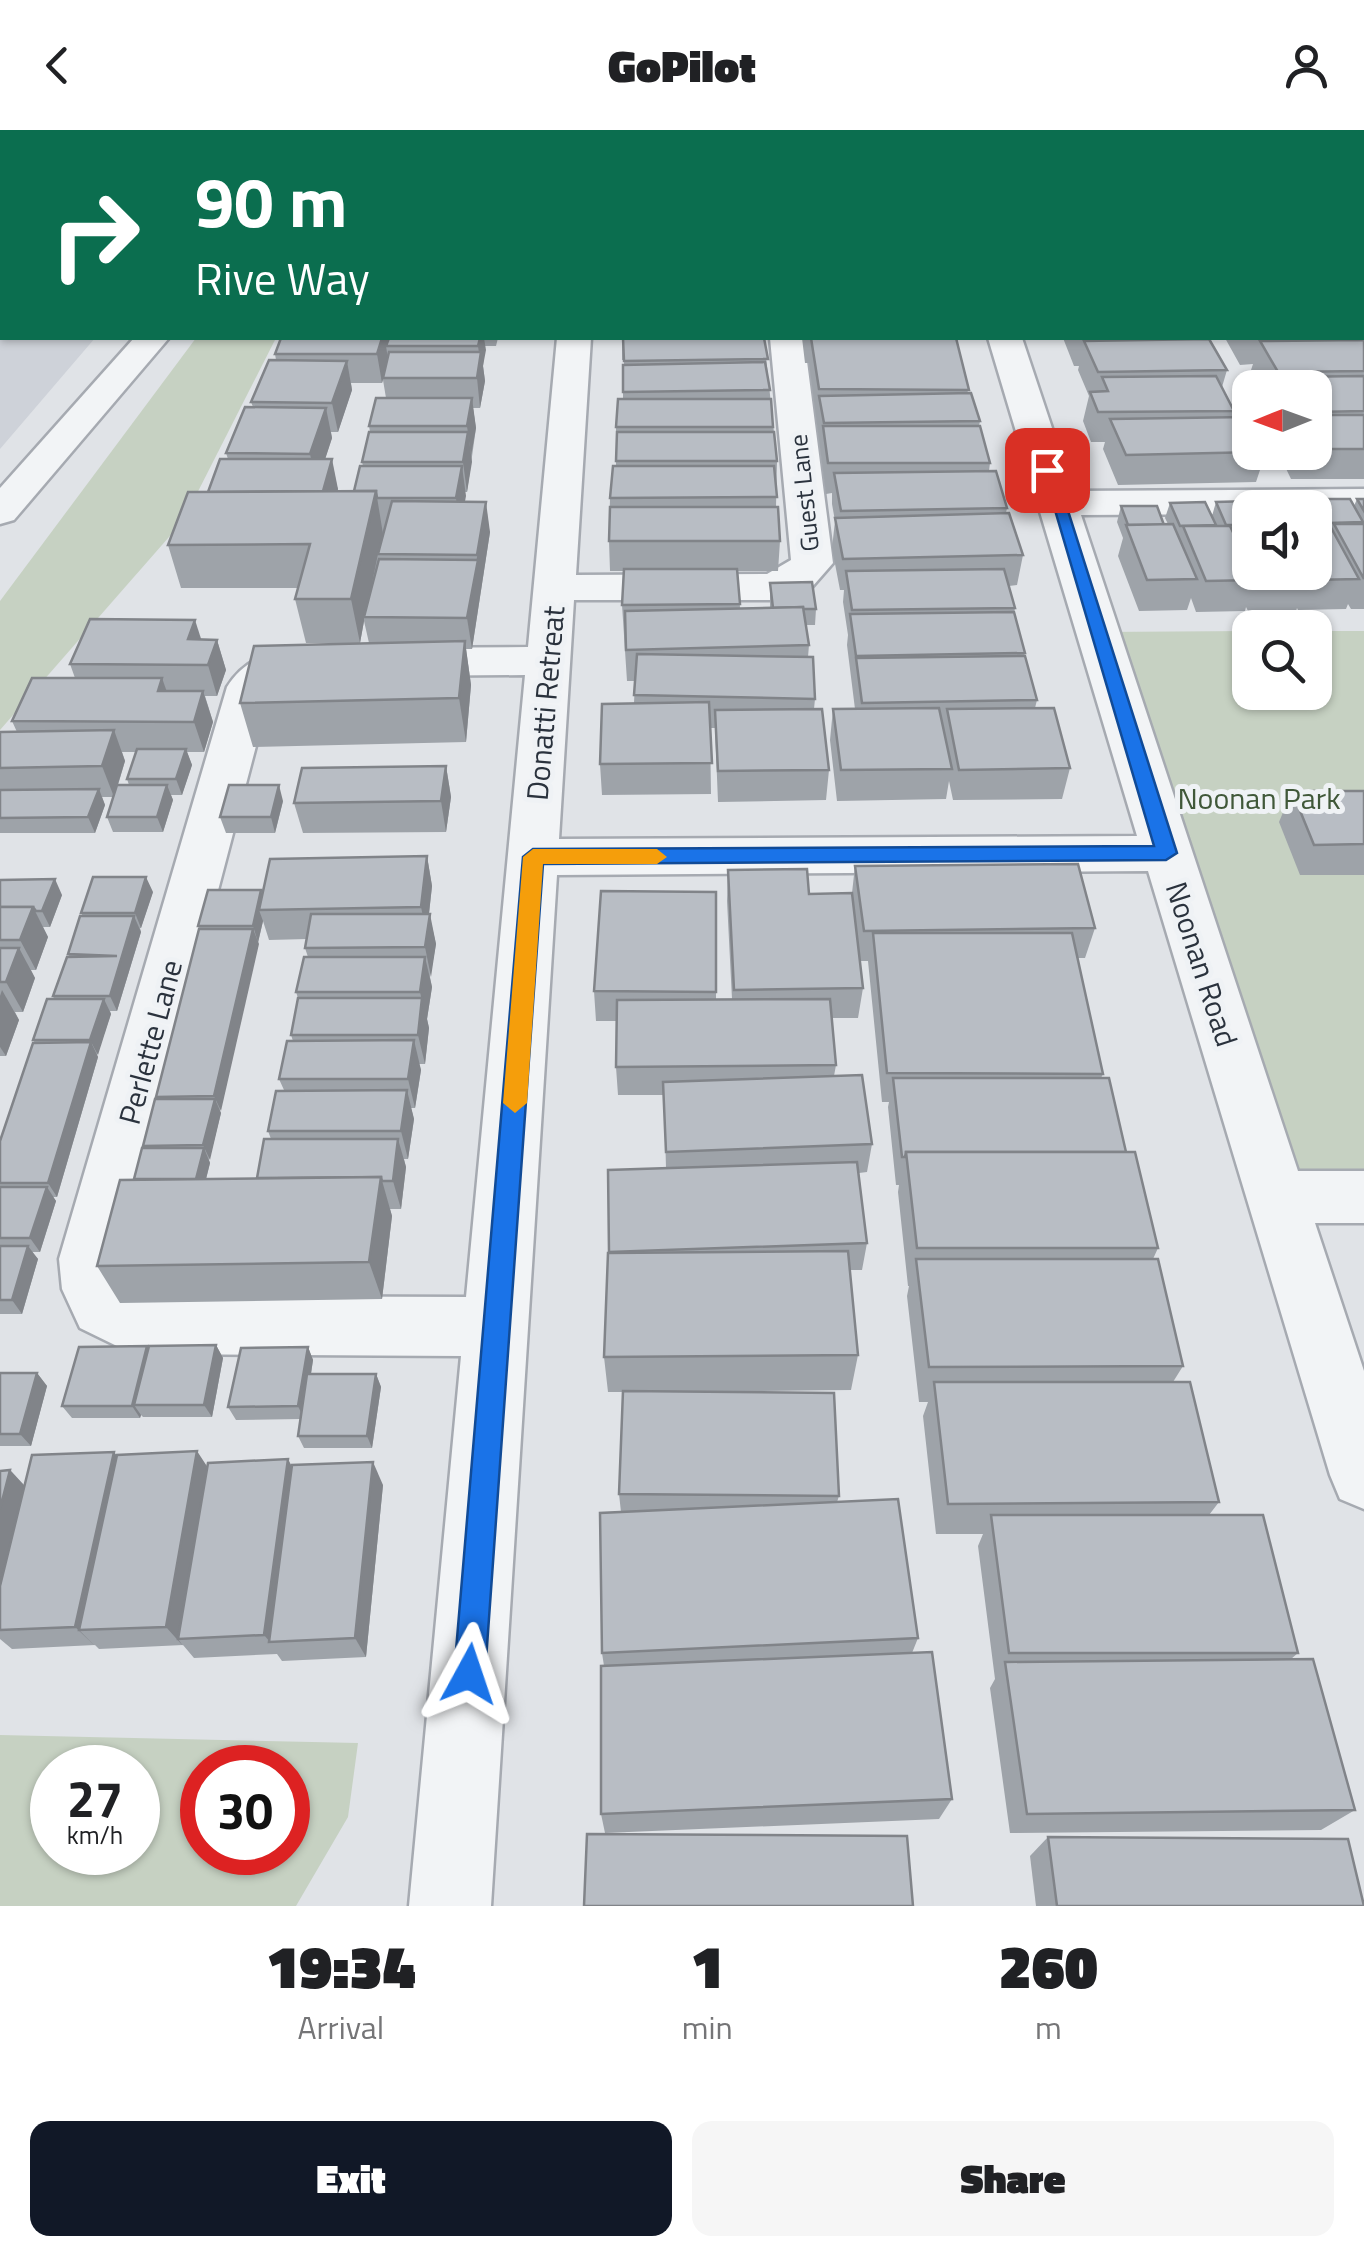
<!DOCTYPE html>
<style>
:root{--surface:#fff;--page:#f6f6f6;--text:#202124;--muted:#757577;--accent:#111827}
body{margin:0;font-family:"Titillium Web",sans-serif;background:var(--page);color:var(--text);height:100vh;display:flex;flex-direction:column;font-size:38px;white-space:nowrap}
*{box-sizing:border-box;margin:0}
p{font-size:32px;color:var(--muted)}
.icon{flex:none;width:55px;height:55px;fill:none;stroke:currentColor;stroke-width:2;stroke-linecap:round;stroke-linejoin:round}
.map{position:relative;height:1776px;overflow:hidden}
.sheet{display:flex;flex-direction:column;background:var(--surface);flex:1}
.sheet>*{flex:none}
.banner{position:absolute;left:0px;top:0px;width:1365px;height:210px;box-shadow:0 2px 8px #0004;background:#0b6e4f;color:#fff;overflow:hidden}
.needle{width:65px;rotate:269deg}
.controls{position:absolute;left:1232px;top:240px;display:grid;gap:20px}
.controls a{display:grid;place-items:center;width:100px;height:100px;border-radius:20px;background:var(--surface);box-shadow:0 2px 8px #0004;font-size:50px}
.speed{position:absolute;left:30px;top:1615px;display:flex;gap:20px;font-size:50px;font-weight:700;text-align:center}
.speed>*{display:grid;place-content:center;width:130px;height:130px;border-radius:50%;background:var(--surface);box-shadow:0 2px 8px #0004;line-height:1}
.speed small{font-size:25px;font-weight:400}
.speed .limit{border:15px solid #d22;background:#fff;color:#111}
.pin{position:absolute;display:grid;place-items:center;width:85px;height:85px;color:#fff;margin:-42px;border-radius:20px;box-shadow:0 5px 15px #0006}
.me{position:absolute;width:110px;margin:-55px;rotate:5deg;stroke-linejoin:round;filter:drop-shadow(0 0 8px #0008)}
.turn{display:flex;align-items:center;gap:35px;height:210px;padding:0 30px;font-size:45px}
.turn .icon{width:130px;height:130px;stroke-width:2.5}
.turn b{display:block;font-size:70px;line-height:85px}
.eta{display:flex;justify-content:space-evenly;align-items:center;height:170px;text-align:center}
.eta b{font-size:60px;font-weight:800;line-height:70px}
.action{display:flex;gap:20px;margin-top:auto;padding:20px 30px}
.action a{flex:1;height:115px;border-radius:20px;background:var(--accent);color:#fff;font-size:40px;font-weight:800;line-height:115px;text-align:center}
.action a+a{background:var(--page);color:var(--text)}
header{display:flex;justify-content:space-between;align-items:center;height:130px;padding:0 30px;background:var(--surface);font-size:45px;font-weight:800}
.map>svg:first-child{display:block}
.built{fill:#ced2d9}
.green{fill:#c6d1c2;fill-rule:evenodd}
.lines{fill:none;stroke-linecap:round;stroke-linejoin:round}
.minor-casing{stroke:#a6aab1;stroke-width:5}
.minor{fill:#f2f4f6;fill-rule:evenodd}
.wall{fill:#9ea3a9;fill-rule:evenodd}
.shaded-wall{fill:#818489}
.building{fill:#b8bdc4;stroke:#818489;stroke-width:2.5}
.route{fill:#1a73e8;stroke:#114b97;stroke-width:2.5}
.slow{fill:#f59e0b}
.labels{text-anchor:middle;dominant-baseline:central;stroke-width:10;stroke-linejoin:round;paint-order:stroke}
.far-street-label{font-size:25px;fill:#2a323d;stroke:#eff2f5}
.street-label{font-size:30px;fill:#2a323d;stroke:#eff2f5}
.park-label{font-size:30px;fill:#405839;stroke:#eff2f5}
</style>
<header><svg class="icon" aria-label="back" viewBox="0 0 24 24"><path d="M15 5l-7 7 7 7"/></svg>GoPilot<svg class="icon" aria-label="person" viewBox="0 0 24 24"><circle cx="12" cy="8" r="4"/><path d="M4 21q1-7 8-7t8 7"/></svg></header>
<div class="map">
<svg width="1364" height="1776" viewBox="0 0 1364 1776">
<rect width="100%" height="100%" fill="#e0e3e7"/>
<path class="built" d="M0,73L2,208H95L0,319Z"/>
<g class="green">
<path d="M0,0H287L2,2V70Z"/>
<path d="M196,208H276L183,391L0,600V471Z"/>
<path d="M1250,501V562H1315V501H1364V1067H1276L1098,502Z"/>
<path d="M0,1605L358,1613L348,1687L296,1776H0ZM52,1638H138V1722H52ZM202,1638H288V1722H202Z"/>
</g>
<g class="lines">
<g class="minor-casing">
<g id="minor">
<rect x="463" y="0" width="28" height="2"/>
<path d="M1285,0H1314L1315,2H1287Z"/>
<rect x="1362" y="80" width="2" height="20"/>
<path d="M134,208H169L14,390L0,394V358Z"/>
<path d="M557,208H591L576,445L767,444L791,430L770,208H804L833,433L812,457L771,470H574L559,709L1137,706L988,208H1022L1073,361L1364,359V383L1250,378V384L1081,385L1298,1041H1364V1093H1315L1364,1241V1379L1340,1369L1330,1345L1148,741L557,745L491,1776H409L461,1226L151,1224L121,1218L80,1198L62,1159L59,1129L227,557C244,530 273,516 306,524L312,534L306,544L277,552L271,559L121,1129L125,1157L151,1166L466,1167L525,545L391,546L375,542L369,532L375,522L391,518L528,517Z"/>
</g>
</g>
<use href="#minor" class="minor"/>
</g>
<g class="wall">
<path d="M968,0H1114L1115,2H969Z"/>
<path d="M1362,142H1364V349H1291L1278,322H1315V258H1260L1251,240L1253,234L1240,235L1225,208H1362Z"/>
<path d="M281,208H498L496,216H485L483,236L485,251L480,278H473L476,298L467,362H465V371L490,402L472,519H466L471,555L466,612L253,617L240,573L369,513L364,491L360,513H306L295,469L298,458H181L168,415L208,362L228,329L226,323L253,277L251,272L276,230L275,224ZM383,250L386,268L369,296L370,302L362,332L363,336L354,361H338V359L325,329L332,308L331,302H338L352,260L351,253H382Z"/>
<path d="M622,208H764L777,331L776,377L780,411L778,441H738L740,478H770V453L816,479L815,495H806L809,515L808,527L815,569L814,579L829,640L826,670L718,672L715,598H710L711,664L602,665L600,634L634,573L635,551H627L622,475L623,441H610L609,411L610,368L616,336V297L623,269V235L624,234V230H622Z"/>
<path d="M802,208H956L968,263L980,291L979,296L990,333L989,341L1007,378L1006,383L1023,425L1017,455L1009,456L1015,478L1014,483L1025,526L1037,570L1035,578L1070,638L1062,669L953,670L949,651L946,669L837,671L830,610L833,579H855L847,515L848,505L843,472L844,460H840L832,418L835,391L832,374V363L826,364L809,233H805Z"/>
<path d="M1063,208H1203L1227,240L1222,257L1234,281L1232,287L1266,322L1256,352L1118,355L1103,319L1105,312H1091L1083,291L1089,266L1078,240L1079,236H1074Z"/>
<path d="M1315,369L1354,376L1357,369H1364V479H1351L1348,474L1346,479L1298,480L1297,478L1296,481H1248L1246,477L1245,481L1196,482L1191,468L1187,480L1139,481L1118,426L1123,408L1117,392L1121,376L1164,395L1168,394L1165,388L1170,373L1212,386L1216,372L1250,378V442H1315V378H1312Z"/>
<path d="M201,509L217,510L226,540L217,566H205L213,592L204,622H187L192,635L182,665H171L173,670L163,702H113L107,687L113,667H102L105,675L95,703H0V602H17L12,591L75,548L70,534ZM122,622H136L127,649L129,655H118L125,631Z"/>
<path d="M446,636L451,667L446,702L303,703L294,673Z"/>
<path d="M1292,661H1364V745H1300L1279,692Z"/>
<path d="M283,671L275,703H226L220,687Z"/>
<path d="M427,726L432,756L429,784L436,814L430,847L432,857L427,889L429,898L425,934H419L421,940L415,978H411L414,989L408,1029H404L406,1037L401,1079H390L392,1086L382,1169L120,1173L97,1136L134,1049L144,1018L143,1016L157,969L156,967L199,799L198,796L263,764ZM263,791L269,810L307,809L305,818L308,827L296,862L298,868L291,905L293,911L279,949L284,960L268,1001L271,1009L257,1048L206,1049L210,1033L209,1030L221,983L220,981Z"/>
<path d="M855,736L1095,798L1085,828H1078L1103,944L1101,948L1158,1118L1153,1129L1183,1236L1173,1252L1219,1372L1209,1385L1298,1523L1291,1529L1355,1680L1321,1700L1010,1703L990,1558L995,1549L978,1416L983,1404H936L923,1286L928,1272H919L907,1166L909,1156H908L898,1062L899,1055H896L888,977L889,972H882L868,831H860L863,858L858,888H832L836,935L834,946L872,1014L867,1042L859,1043L867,1113L862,1140H850L858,1225L851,1260L671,1262L839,1366L837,1372L918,1508L912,1523L952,1669L939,1689L605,1703L601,1684L604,1536L602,1523L621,1382L619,1364L623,1262H608L604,1227L666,1038L664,965H618L616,937V891H596L594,861L716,762V870L732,869L727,771L728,740L809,764L852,763Z"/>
<path d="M0,750L62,765L50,797H43L48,807L36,840H31L35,848L23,882H15L19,890L6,926H0Z"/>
<path d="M153,762L141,798H140L141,802L117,881H110L111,884L97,925L98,927L57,1067H53L56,1071L40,1122H32L38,1129L22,1184H0V1011L35,913L33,910L54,869L53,866L69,826L68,824L83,786L81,783Z"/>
<path d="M216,1215L223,1228L212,1287H143L141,1285L140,1288H72L62,1276L147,1216L148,1219Z"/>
<path d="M308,1217L313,1230L311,1244H376L381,1257L372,1318H304L298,1306L300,1289L236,1290L228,1277Z"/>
<path d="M0,1243H37L47,1256L31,1316H0Z"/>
<path d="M114,1322L117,1326L207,1337H292L383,1355L366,1527L282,1531L277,1524L194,1528L183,1515L99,1519L95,1515L12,1519L0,1509V1341L10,1340L25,1356Z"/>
<path d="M1048,1707L1364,1776H1036L1030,1726Z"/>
</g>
<g class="shaded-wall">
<path d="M382,208H389L386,216L388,229L382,253L377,224Z"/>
<path d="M480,208H484L486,220L483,236L485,251L480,278L477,248L480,231L478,216Z"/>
<path d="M347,231L352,260L338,302L332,273Z"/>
<path d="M472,268L476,298L471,326L467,296Z"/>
<path d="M326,278L332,308L317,354L310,324Z"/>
<path d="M468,302L472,332L467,362L463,332Z"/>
<path d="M332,329L338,359L327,401L320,371Z"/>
<path d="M462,336L466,366L460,398L456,368Z"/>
<path d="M376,361L383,404L378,424L365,487H364V491L360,513L351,469Z"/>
<path d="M486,372L490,402L472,519L467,488Z"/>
<path d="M195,490L205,521L188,509Z"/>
<path d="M217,510L226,540L217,566L208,535Z"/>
<path d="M465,511L471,555L466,612L459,568Z"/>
<path d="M162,548L173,579L158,561Z"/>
<path d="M203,561L213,592L204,622L194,592Z"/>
<path d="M114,600L125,631L114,667L102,636Z"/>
<path d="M186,619L192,635L182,665L176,649Z"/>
<path d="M446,636L451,667L446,702L441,671Z"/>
<path d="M167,655L173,670L163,702L157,687Z"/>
<path d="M279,655L283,671L275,703L271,687Z"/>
<path d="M99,659L105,675L95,703L88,687Z"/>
<path d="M427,726L432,756L428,792L430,784L436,814L431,847L425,817L427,805L421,777Z"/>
<path d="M146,747L153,762L141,798L135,783Z"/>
<path d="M55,749L62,765L50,797L42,781Z"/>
<path d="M261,760L266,775L259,780L263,791L258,812L253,796Z"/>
<path d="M33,777L48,807L36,840L20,810Z"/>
<path d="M134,786L141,802L117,881L110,866Z"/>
<path d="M253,799L259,814L221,981L214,966Z"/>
<path d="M19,818L35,848L23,882L6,852Z"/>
<path d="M425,827L432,857L427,889L429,898L425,934L418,905L422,871L420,862Z"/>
<path d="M2,860L19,890L6,926L0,917V866Z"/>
<path d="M104,869L111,884L98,925L90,910Z"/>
<path d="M414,910L421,940L415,978L408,949Z"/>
<path d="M91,912L98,927L57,1067L48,1053Z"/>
<path d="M407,960L414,989L408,1029L401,1001Z"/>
<path d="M215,969L221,983L210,1030L203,1015Z"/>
<path d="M398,1009L406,1037L401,1079L393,1051Z"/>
<path d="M204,1018L210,1033L198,1081L192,1067Z"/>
<path d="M381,1047L392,1086L382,1169L369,1132Z"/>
<path d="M47,1057L56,1071L40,1122L30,1108Z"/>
<path d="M28,1116L38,1129L22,1184L12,1170Z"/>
<path d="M216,1215L223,1228L212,1287L204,1275Z"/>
<path d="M147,1216L155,1229L134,1275L141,1285L140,1288L132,1276Z"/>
<path d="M308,1217L313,1230L304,1289L298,1276Z"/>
<path d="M37,1243L47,1256L31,1316L20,1304Z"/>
<path d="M376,1244L381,1257L372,1318L367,1306Z"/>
<path d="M197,1321L212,1344L178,1509L183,1516L166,1497Z"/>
<path d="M114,1322L131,1345L79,1500L95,1516L75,1497Z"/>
<path d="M288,1329L300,1352L270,1512L264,1505Z"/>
<path d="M373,1332L383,1355L366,1527L355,1508Z"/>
<path d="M10,1340L31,1363L0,1488V1379Z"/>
</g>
<g class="building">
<path d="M320,0H440L439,2H319Z"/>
<path d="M484,0H561V2H483Z"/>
<rect x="569" y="0" width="70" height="2"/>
<rect x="645" y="0" width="75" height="2"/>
<rect x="725" y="0" width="67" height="2"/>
<rect x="800" y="0" width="68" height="2"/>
<path d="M886,0H956L957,2H887Z"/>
<path d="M979,0H1034L1035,2H980Z"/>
<path d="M1046,0H1114L1115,2H1047Z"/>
<path d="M1145,0H1251L1252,2H1262H1146Z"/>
<rect x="1362" y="142" width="2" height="28"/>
<rect x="1362" y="174" width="2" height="29"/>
<path d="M281,208H382L377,224H275Z"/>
<path d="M389,208H480L478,216H386Z"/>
<path d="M623,208H764L768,229L624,231Z"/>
<path d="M811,208H956L969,260L819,259Z"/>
<path d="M1209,209L1227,240L1098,242L1084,211Z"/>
<path d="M1364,210V241L1278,242L1260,211Z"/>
<path d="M389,222H481L477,248H383Z"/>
<path d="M269,230L347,231L332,273L251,272Z"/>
<path d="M765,232L770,260L623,262V235Z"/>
<path d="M1216,246L1234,281L1098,282L1090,262L1108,261L1102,247Z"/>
<path d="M1364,246V281L1315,282V258H1292L1286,247Z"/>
<path d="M971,263L980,291L824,293L819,266Z"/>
<path d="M376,268H472L467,296H369Z"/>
<path d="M618,269H771L773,297H616Z"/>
<path d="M245,277L326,278L310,324L226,323Z"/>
<rect x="1315" y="285" width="49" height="34"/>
<path d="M1247,287L1250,292V322H1258L1126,325L1110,289Z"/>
<path d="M823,296H980L990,333H828Z"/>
<path d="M369,302H468L463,332H362Z"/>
<path d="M617,302H774L777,331H616Z"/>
<path d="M220,329H332L323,361L208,362Z"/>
<path d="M360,336H462L456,368H377L376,361H354Z"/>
<path d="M613,336H774L777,367L610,368Z"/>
<path d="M996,341L1007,378L841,381L834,343Z"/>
<path d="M376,361L351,469H295L310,414L168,415L188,362Z"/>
<path d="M1315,369H1350L1363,392L1328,393Z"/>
<path d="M1357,369H1364V381Z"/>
<path d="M1299,370L1303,378H1267L1264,371Z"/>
<path d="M392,371L486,372L477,425L378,424Z"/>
<path d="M1251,371L1254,378H1250V395H1226L1216,372Z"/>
<path d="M1205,372L1216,395L1180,396L1170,373Z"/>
<path d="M1121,376H1157L1164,395H1128Z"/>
<path d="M610,377H778L780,411H609Z"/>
<path d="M1009,383L1023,425L843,429L835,388Z"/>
<path d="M1173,394L1197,449L1147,450L1126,395Z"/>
<path d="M1315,394H1329L1359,449L1310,450L1307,442H1315Z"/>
<path d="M1334,394H1364V449Z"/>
<path d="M1183,396H1230L1250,438V442H1252L1256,450L1206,451Z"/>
<path d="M1233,396H1250V431Z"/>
<path d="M379,429L478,430L467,488L364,487Z"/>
<path d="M624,439H737L740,474L622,475Z"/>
<path d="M1004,439L1015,478L852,480L846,441Z"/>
<path d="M1255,442H1304L1308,450L1259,451Z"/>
<path d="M812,452L816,479H803V477L773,478L770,453Z"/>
<path d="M803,477L809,515L626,520L625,481Z"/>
<path d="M1014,482L1025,523L856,526L850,484Z"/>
<path d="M90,489L195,490L188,509L217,510L208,535L70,534Z"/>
<path d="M465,511L459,568L240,573L254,516Z"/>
<path d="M637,524L813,527L815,569L634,565Z"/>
<path d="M1025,526L1037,570L862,573L856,528Z"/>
<path d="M32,548H162L158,561H203L194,592L12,591Z"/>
<path d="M709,572L712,633L600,634L602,574Z"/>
<path d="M939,578L952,639L841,640L833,579Z"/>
<path d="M1054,578L1070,638L959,640L947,579Z"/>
<path d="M822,579L829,640L718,641L715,580Z"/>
<path d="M114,600L102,636L0,638V602Z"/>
<path d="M137,619H186L176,649H127Z"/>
<path d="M446,636L441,671L294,673L302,638Z"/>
<path d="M117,655H167L157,687H107Z"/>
<path d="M229,655H279L271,687H220Z"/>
<path d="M99,659L88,687L0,688V660Z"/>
<path d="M1292,661H1364V714L1314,715Z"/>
<path d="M427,726L421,777L259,780L270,729Z"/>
<path d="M1078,734L1095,798L864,801L855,736Z"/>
<path d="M807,739L809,764L852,763L863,858L734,860L728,740Z"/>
<path d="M93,747H146L135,783H81Z"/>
<path d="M55,749L42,781H36L33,777H0V750Z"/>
<path d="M208,760H261L253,796H198Z"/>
<path d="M601,761L716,762V862L594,861Z"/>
<path d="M0,777H33L20,810H0Z"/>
<path d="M311,784H430L425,817L305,818Z"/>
<path d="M80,786H134L110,866H53L67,827L117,826L68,824Z"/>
<path d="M199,799H253L214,966L156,967Z"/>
<path d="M873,803H1072L1103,944L887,943Z"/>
<path d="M0,818H19L6,852H0Z"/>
<path d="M304,827H425L420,862H296Z"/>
<path d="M298,868H422L418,905H291Z"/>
<path d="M47,869H104L90,910H33Z"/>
<path d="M830,869L836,935L616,937L617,870Z"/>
<path d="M414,910L408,949H279L287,911Z"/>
<path d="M91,912L48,1053H0V1011L33,913Z"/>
<path d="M862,945L872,1014L666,1022L663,952Z"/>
<path d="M893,948H1109L1126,1022H906L905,1027H902Z"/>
<path d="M407,960L401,1001H268L276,961Z"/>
<path d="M155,969H215L203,1015L143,1016Z"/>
<path d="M264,1009H398L393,1051H382L381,1047L257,1048Z"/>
<path d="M142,1018H204L196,1049H134Z"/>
<path d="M906,1022H1135L1158,1118H917Z"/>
<path d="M857,1032L867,1113L609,1122L608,1040Z"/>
<path d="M381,1047L369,1132L97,1136L120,1050Z"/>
<path d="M0,1057H47L30,1108H0Z"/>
<path d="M0,1116H28L12,1170H0Z"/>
<path d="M848,1121L858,1225L604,1227L608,1123Z"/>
<path d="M916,1129H1158L1183,1236L929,1237Z"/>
<path d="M216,1215L204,1275H134L149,1216Z"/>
<path d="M147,1216L132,1276H62L79,1217Z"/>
<path d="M308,1217L298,1276L228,1277L241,1218Z"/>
<path d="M0,1243H37L20,1304H0Z"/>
<path d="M307,1244H376L367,1306H298Z"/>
<path d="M934,1252H1190L1219,1372L948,1374Z"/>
<path d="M623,1261L834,1263L839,1366L619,1364Z"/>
<path d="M197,1321L166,1497L79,1500L117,1325Z"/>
<path d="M114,1322L75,1497L0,1500V1456L32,1325Z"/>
<path d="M288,1329L264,1505L178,1509L208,1333Z"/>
<path d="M373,1332L355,1508L269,1512L292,1335Z"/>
<path d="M10,1340L0,1379V1341Z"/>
<path d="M898,1369L918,1508L602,1523L600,1383Z"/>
<path d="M991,1385H1263L1298,1523H1009Z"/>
<path d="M932,1522L952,1669L601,1684V1536Z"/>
<path d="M1313,1529L1355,1680L1027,1684L1005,1532Z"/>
<path d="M587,1704L907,1706L913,1776H584Z"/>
<path d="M1048,1707L1348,1709L1364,1776H1057Z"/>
</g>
<path class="route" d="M1042,336L1055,340L1177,723L1166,730L543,734L485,1544L480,1555L469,1560L458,1555L454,1544L523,727L533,719L1154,716Z"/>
<path class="slow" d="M533,719H657L667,727L657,734H543L527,973L515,983L503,973L523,727Z"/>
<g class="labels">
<g class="far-street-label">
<text transform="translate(804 363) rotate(-96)">Guest Lane</text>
</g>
<g class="street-label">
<text transform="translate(545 573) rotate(-85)">Donatti Retreat</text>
<text transform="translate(1202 834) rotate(72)">Noonan Road</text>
<text transform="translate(150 912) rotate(-75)">Perlette Lane</text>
</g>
<g class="park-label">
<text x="1259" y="668">Noonan Park</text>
</g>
</g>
</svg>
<div class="controls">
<a><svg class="needle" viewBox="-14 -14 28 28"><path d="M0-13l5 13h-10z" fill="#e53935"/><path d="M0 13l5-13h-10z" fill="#757577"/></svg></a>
<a><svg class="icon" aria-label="sound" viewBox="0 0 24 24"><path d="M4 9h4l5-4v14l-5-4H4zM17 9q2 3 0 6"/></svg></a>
<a><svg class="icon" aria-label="search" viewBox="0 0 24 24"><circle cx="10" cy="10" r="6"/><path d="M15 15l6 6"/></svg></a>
</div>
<div class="speed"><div>27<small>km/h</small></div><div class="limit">30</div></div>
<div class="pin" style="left:1047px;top:340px;background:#d93025"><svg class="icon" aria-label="arrive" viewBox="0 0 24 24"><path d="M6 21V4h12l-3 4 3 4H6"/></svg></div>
<svg class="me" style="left:469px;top:1544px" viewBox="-20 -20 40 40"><path d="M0-17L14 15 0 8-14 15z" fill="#1a73e8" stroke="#fff" stroke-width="4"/></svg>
<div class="banner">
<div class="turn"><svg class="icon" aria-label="right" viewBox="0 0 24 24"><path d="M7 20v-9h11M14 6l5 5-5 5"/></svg><div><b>90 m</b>Rive Way</div></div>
</div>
</div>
<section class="sheet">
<div class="eta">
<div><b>19:34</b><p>Arrival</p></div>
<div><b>1</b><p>min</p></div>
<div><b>260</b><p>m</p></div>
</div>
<div class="action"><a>Exit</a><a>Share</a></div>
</section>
